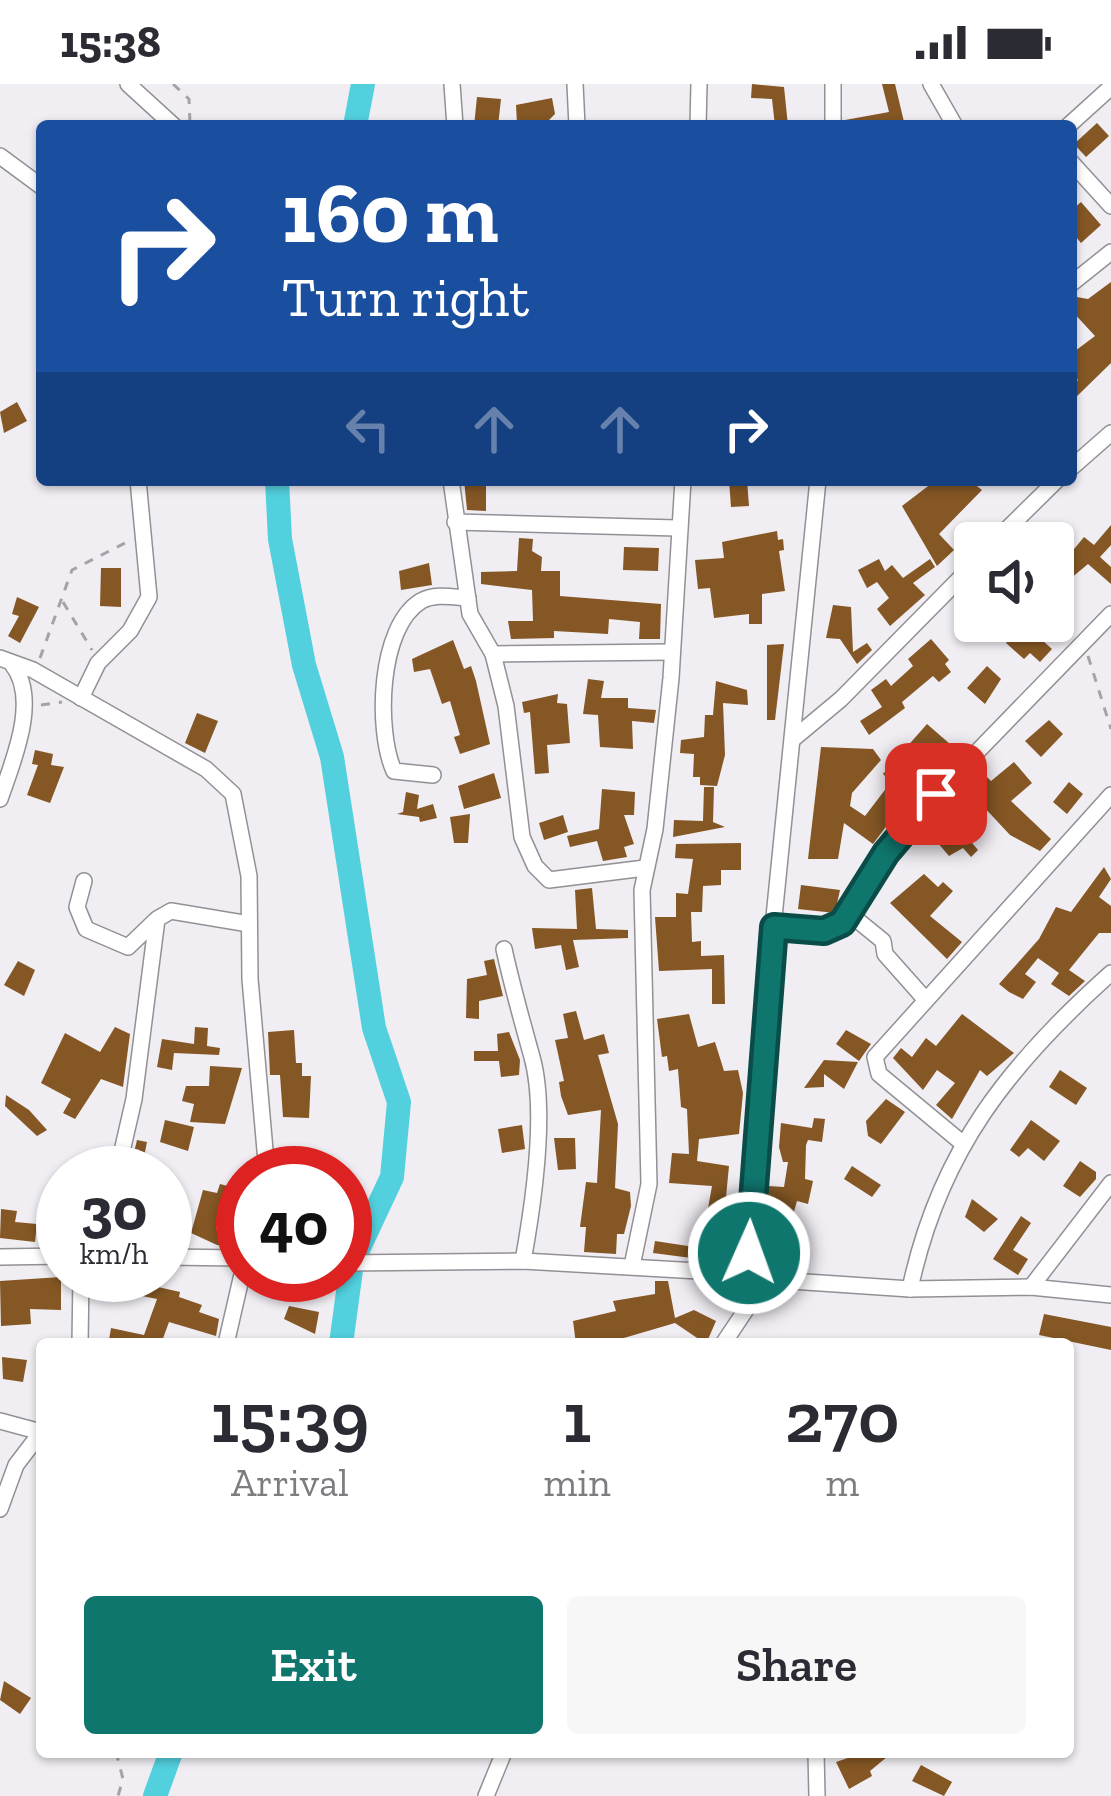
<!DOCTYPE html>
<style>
:root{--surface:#fff;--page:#f7f7f7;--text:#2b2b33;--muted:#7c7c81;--accent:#0f766e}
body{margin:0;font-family:"Zilla Slab",serif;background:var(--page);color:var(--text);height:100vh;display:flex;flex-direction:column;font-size:45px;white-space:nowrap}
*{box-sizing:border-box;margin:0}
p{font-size:39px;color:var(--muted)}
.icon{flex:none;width:66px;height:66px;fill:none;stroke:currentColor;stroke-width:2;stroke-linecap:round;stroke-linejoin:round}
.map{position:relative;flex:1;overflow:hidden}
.drawer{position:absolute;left:36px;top:1254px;width:1038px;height:420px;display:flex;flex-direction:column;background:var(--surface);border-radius:12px;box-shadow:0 3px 9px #0004}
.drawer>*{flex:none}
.top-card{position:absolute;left:36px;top:36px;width:1041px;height:366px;border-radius:12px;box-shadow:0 3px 9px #0004;background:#1a4fa0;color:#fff;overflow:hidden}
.fabs{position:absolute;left:954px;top:438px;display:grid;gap:24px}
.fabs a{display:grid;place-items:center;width:120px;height:120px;border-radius:12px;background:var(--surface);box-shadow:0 3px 9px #0004;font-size:60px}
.speed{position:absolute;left:36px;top:1062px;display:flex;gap:24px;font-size:60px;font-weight:700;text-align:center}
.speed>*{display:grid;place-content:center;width:156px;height:156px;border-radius:50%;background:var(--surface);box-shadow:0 3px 9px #0004;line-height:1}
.speed small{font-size:30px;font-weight:400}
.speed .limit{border:18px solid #d22;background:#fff;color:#111}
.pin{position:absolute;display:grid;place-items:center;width:102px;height:102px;color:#fff;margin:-51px;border-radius:24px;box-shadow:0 6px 18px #0006}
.me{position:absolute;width:132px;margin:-66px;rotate:2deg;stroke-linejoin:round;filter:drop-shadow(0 0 9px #0008)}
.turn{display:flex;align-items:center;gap:42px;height:252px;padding:0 48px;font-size:54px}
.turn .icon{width:156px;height:156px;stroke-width:2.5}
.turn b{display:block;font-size:84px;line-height:102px}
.lanes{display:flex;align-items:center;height:114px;padding:0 48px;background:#0003;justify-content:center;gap:60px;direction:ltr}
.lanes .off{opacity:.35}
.eta{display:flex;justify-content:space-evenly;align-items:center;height:204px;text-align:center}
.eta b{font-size:72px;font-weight:600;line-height:84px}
.primary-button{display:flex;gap:24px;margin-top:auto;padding:24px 48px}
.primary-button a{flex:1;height:138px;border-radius:12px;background:var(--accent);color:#fff;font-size:48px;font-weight:600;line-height:138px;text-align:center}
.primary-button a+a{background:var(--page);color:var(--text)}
.status{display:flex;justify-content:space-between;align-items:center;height:84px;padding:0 60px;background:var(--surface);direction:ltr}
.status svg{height:33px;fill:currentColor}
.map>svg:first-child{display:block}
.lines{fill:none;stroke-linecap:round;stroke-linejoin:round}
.river{stroke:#52d0dd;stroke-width:24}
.building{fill:#845724}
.minor-casing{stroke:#939095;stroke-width:18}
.path{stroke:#a5a3a8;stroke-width:3;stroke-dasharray:9 9;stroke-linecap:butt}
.minor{stroke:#fff;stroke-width:15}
.route-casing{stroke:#0a4d48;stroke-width:30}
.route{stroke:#0f766e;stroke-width:21}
</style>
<div class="status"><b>15:38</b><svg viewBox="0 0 49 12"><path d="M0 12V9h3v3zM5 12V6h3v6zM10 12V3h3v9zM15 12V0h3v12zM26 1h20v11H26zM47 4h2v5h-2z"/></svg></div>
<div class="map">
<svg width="1111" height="1712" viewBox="0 0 1111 1712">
<rect width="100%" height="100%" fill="#f0edf3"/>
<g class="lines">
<g class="river">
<path d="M355,42L363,0"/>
<path d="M277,396L280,455L304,581L332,673L374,944L399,1018L392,1093L356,1170"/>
<path d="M341,1260L351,1186"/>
<path d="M155,1712L171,1668"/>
</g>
</g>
<g class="building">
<path d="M752,0L784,3L788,42H775L772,15L751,14Z"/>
<path d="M882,0H895L905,42H845V36L889,28Z"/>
<path d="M477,13L501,15L498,42H474Z"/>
<path d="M552,14L555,30L548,37L517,40L516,21Z"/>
<path d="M1097,39L1109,52L1086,73L1074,60Z"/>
<path d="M1081,118L1101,141L1081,159L1071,147L1077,138L1071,127Z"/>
<path d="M1111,198V279L1071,318V303L1078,296L1071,286V270L1095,252L1071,226V212L1088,215Z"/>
<path d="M17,318L27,337L4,349L0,328Z"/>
<path d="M464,396H486V427L467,426Z"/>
<path d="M729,396H747L749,422L731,423Z"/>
<path d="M936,396H969L982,406L939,450L954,466L937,482L902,422Z"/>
<path d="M1111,441V461L1100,473L1111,483V500L1088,480L1064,500L1053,489V462L1065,476L1084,453L1094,461Z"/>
<path d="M777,447L778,456L783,455L784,466L779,467L785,507L762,510V540H749V530L714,534L710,504L698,505L695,476L724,474L722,458Z"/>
<path d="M519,454L533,455L532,467L542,473L541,487H560V512L661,520L660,555H639L640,538L609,535L608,550L554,547V554L511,555L508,537H533L532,506L481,500V488L517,487Z"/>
<path d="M624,463L659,464L658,487L623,486Z"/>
<path d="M879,475L885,487L892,481L903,494L930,475L935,483L913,499L925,511L890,542L877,525L889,514L877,498L867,504L858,486Z"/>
<path d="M429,479L432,501L401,506L399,487Z"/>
<path d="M101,484H121V523L100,522Z"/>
<path d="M17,513L39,523L20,559L8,552L19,532L12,530Z"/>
<path d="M833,521L851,523L853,568L867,559L872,566L857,580L840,555L826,554Z"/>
<path d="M975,525V537H997L975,556L957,536Z"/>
<path d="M1001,537H1021L1052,565L1040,578L1030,569L1024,575L1006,559L1014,551Z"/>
<path d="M931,555L949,576L945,580L951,588L939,598L933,592L902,618L905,624L869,651L860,637L882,623L871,606L886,595L891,602L913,582L908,575Z"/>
<path d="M453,556L464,585L471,582L476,597L490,660L460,670L454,653L460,651L450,617L442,620L430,585L414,588L412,575Z"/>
<path d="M784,560L775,636H767V561Z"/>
<path d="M987,582L1001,595L985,620L967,604Z"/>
<path d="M588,595L604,597L601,614H628V624L656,626L654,639L632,637L633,665L600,663L598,631L583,630Z"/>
<path d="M716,597L747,606L748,621L723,619L725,671L717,702L700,701V693H693L694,670L680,669L681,656L704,653L705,631H713Z"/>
<path d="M558,610L557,619L567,620L570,659L547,661L549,689L535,690L530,628L524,629L522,618Z"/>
<path d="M197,629L218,637L205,669L185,659Z"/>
<path d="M1049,636L1063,650L1041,673L1025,657Z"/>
<path d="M927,640L958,667L947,680L927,662L913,678L920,684L889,717L903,727L892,743L888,740L873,760L844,739L838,775H808L821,663L873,665L881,676L852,709L850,722L865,732L891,698L883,690Z"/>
<path d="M35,666L53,670L51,681L64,683L50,719L27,711L38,681L32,680Z"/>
<path d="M1014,678L1032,699L1011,717L1051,755L1040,767L1010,751L968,706L984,690L991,697Z"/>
<path d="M494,689L501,714L464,725L458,702Z"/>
<path d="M1069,698L1083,710L1067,730L1053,718Z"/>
<path d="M704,703H714L713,738L725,743L673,753L674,736L703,737Z"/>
<path d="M602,705L635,708L634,731H624L634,760L624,763L627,773L603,777L597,757L570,763L567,752L599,745Z"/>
<path d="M406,708L419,711L417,725L433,720L437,734L420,738L419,733L397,730L403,728Z"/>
<path d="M470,730L468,759H454L450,733Z"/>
<path d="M563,731L568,748L544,756L539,739Z"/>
<path d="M957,741L978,766L971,773L963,764L949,772L937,758Z"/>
<path d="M741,759V786H721V801L703,802L702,828H691L692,858L701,857V872L724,871L725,920H712V885L659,887L655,833H676V809L688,810L693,775L675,774L676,760Z"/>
<path d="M1104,783L1111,795L1099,813L1111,822V849H1099L1069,886L1085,897L1069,912L1051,900L1059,889L1038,874L1025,890L1036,898L1023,915L1009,908L999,900L1039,855L1056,823L1071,828Z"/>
<path d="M924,790L938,803L943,798L953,807L930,832L962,858L947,875L890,819Z"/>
<path d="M801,801L840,806L835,829L798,825Z"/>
<path d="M592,804L596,845L628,846V854L573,856L579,883L566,886L561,861L535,865L532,844L577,845L575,806Z"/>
<path d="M494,875L503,912L479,917V935L466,934L467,895L487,891L484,877Z"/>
<path d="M18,877L35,886L24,912L4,901Z"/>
<path d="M576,927L584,956L604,950L609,969L598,971L618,1040L615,1104L630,1108L631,1122L624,1150H617L616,1170L584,1168L586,1143H580L586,1098L597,1099L601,1026L568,1031L561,1012L559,998L564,997L555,956L568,954L563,930Z"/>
<path d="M689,930L698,963L715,958L724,987L738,986L743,1009L739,1050L699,1055L697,1077L729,1082L726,1113L740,1115L728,1171L713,1169L717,1143L705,1141L712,1102L669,1099L672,1069L689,1070L687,1025L681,1023L678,985L669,987L667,972L662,973L657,935Z"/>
<path d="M962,930L1014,969L987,992L980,986L952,1035L936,1021L955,999L937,986L923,1006L893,974L901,964L912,973L926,954L936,962Z"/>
<path d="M115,943L130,950L123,1003L101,995L75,1035L63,1029L71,1015L41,999L65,949L100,968Z"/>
<path d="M195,943L208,944L207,962L220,964L219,971L174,969L172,986L157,983L162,955L194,960Z"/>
<path d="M294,946L296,979H302V992H311L309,1034L283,1033L280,991H270L268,948Z"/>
<path d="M846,946L871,960L859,977L836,960Z"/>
<path d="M509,948L520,976L519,991L501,993L499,977H474V967H498L497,950Z"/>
<path d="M824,976L858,978L844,1005L824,990V1003L804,1004Z"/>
<path d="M210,982L242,984L225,1040L190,1038L194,1020L182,1017L186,1002H209Z"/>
<path d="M1060,986L1087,1004L1076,1021L1049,1003Z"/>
<path d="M6,1011L29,1026L47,1046L37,1052L5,1022Z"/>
<path d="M886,1015L905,1028L881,1060L868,1052L866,1037Z"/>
<path d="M814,1034L825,1035L822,1058L808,1056L806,1061L805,1095L813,1097L808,1120L797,1117L788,1149L772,1145L778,1123L767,1122L768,1102L784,1103L788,1078H783L779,1063L781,1039L812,1044Z"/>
<path d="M165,1036L194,1043L188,1067L160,1058Z"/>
<path d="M1031,1036L1060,1057L1044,1077L1028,1064L1019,1073L1010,1066Z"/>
<path d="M522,1041L525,1065L502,1069L498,1045Z"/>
<path d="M554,1054H575L576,1085L558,1086Z"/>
<path d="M137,1056L147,1058L143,1078L171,1089H129Z"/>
<path d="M1080,1077L1096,1088V1095L1080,1113L1063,1102Z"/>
<path d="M852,1082L881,1101L872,1113L844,1095Z"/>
<path d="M220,1100L243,1106V1120L224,1117L216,1145L243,1150V1162L217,1161L191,1149L203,1106L217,1109Z"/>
<path d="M972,1115L998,1135L984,1148L965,1133Z"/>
<path d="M1,1125L17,1127L15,1138L37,1140L35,1158L0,1154Z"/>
<path d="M1021,1132L1031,1139L1013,1166L1028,1175L1018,1191L993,1175Z"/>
<path d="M655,1157L701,1164L699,1175L653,1169Z"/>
<path d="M61,1193V1226L30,1225L31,1240L1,1242L0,1197Z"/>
<path d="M655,1197H668L675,1234L694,1226L716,1237L706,1260L675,1239L617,1256L576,1260L573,1237L616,1227L613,1217L655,1210Z"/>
<path d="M145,1200L180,1208L179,1213L202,1221L199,1228L219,1235L216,1252L169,1238L161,1260L109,1256L111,1244L144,1251L157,1215L142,1212Z"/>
<path d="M289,1222L319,1228L315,1250L284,1235Z"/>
<path d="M1044,1230L1111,1243V1266L1039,1251Z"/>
<path d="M2,1273L27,1276L23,1298L3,1295Z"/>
<path d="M4,1597L31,1614L20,1630L0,1616Z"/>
<path d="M865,1668H893L870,1687L872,1692L849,1705L836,1678Z"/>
<path d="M921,1681L952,1698L944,1712L912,1697Z"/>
</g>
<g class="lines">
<g class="minor-casing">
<g id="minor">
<path d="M128,0L174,42"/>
<path d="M452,0L455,42"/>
<path d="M575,0L577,42"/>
<path d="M931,0L955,42"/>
<path d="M698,42L699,0"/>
<path d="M833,42V0"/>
<path d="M1068,42L1111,3"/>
<path d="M0,72L42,103"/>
<path d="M1071,78L1111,122"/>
<path d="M1071,200L1111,168"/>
<path d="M1071,384L1111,349"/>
<path d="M451,396L470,530L493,570L506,622L522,753L535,782L549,796L645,784"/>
<path d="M818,396L761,962L749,1169L760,1185L791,1197L910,1205L1031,1203L1111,1211"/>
<path d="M455,438L677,444"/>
<path d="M993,459L1057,396"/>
<path d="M493,570L671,568"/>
<path d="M0,574L33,586L206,685L233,710L249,792L250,895L267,1089"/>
<path d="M81,614L98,579L130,547L149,513L138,396"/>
<path d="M793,655L841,615L975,479"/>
<path d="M433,691L394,687C376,647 378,543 421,517C435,509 453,513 468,514"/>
<path d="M0,715C13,677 40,615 12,580"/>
<path d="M84,797L77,823L86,845L128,863L155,837"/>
<path d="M851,831L883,857L885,870L924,914"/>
<path d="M774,843L824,847L843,839L911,736L1111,530"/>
<path d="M504,865C512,902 522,937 532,973C547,1027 533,1122 523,1177"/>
<path d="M961,1058L879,990L875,973L1111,711"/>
<path d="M117,1089L134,1015L157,835L171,827L249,840"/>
<path d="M0,1173L63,1172"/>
<path d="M165,1173L243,1174"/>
<path d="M345,1179L523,1177L769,1191L723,1260"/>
<path d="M632,1182L649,1100L642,806L655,745L671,594L683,396"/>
<path d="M1031,1203L1111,1099"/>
<path d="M910,1205C939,1068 1008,981 1111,889"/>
<path d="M80,1260L81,1191"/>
<path d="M226,1260L243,1186"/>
<path d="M0,1337L41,1348"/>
<path d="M0,1425L16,1381L42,1347"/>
<path d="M816,1668L817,1712"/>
<path d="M486,1712L504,1668"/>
</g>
</g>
<g class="path">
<path d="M173,0L189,15L190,40"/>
<path d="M63,518L92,566"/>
<path d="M1088,572L1111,645"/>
<path d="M40,574L72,486L127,458"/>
<path d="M41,621L62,618"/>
<path d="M116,1668L123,1695L118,1712"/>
</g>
<use href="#minor" class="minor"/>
</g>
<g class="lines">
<g class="route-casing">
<path id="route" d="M749,1169L774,843L824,847L842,839L886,769L936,710"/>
</g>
<use href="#route" class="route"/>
</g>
</svg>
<div class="fabs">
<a><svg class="icon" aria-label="sound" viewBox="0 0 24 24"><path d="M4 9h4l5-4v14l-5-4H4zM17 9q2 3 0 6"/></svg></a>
</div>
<div class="speed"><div>30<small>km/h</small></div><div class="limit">40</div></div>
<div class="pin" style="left:936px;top:710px;background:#d93025"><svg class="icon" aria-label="arrive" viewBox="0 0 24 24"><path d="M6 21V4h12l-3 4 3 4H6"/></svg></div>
<svg class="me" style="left:749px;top:1169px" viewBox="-20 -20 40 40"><circle r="17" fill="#0f766e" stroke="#fff" stroke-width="3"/><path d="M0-11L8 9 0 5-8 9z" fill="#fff"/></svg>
<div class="top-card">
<div class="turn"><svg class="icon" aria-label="right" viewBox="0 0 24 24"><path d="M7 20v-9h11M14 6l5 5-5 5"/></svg><div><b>160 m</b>Turn right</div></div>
<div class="lanes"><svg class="icon off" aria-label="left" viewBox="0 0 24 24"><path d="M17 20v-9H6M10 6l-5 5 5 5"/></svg><svg class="icon off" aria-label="ahead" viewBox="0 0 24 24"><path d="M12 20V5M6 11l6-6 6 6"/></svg><svg class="icon off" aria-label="ahead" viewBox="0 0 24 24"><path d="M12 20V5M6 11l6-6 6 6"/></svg><svg class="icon" aria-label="right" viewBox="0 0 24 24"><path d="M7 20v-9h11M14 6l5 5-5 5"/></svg></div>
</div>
<section class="drawer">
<div class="eta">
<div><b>15:39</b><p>Arrival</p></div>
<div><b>1</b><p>min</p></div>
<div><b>270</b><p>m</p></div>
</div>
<div class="primary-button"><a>Exit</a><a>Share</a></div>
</section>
</div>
